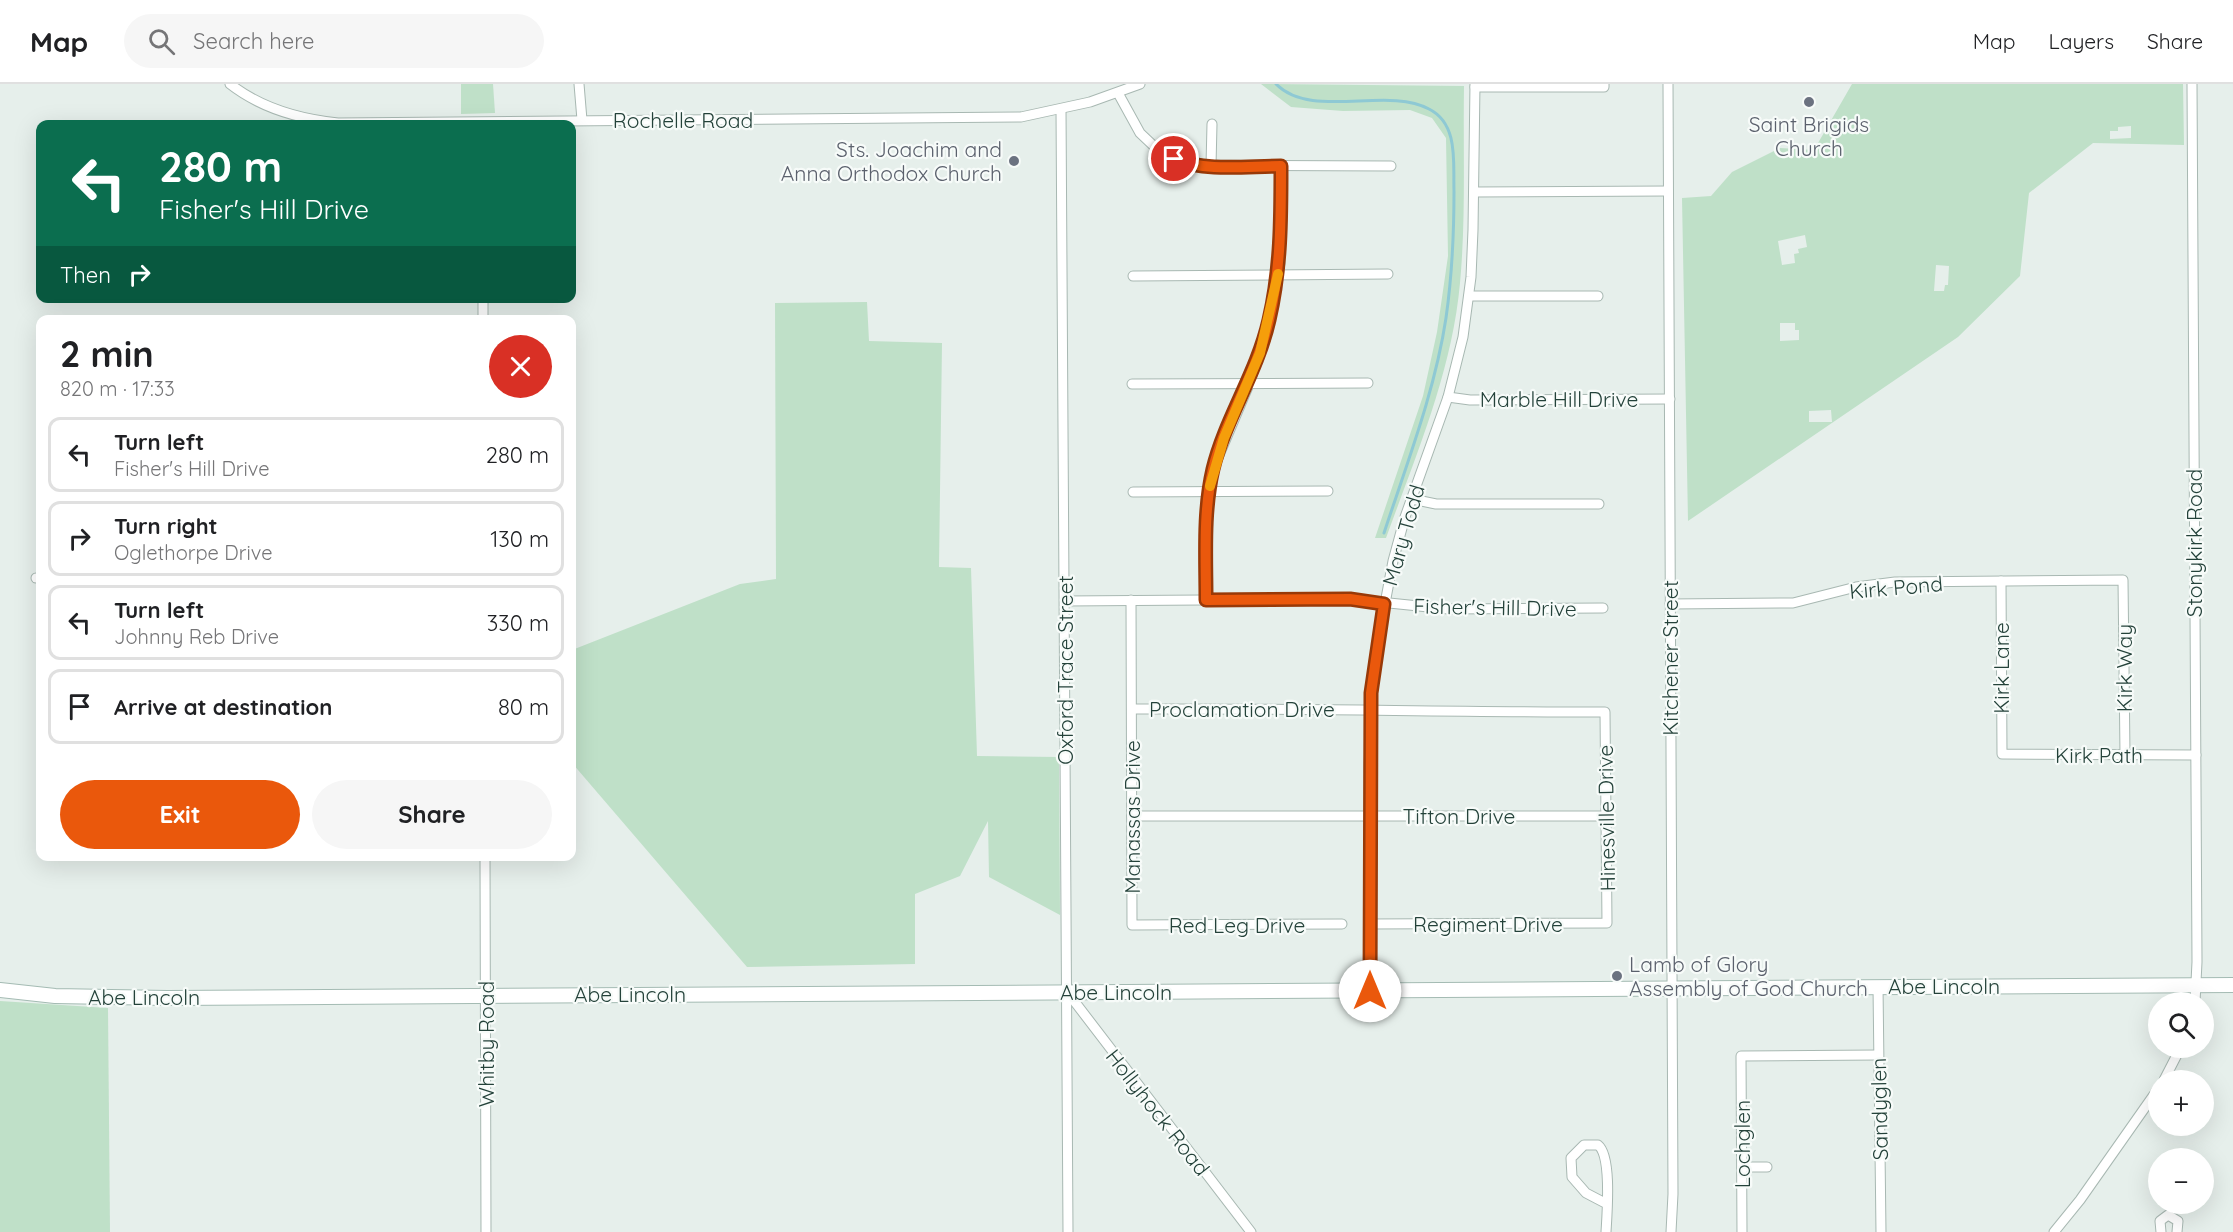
<!DOCTYPE html>
<meta charset="utf-8">
<style>
:root{--surface:#fff;--page:#f6f6f6;--text:#202124;--muted:#757577;--line:#e0e0e0;--accent:#ea580c}
body{margin:0;font-family:Quicksand,sans-serif;background:var(--page);color:var(--text);height:100vh;display:flex;flex-direction:column;font-size:22px;white-space:nowrap}
*{box-sizing:border-box;margin:0}
p{font-size:20px;color:var(--muted)}
.icon{flex:none;width:33px;height:33px;fill:none;stroke:currentColor;stroke-width:2;stroke-linecap:round;stroke-linejoin:round}
.map{position:relative;flex:1;overflow:hidden}
.sheet{position:absolute;left:36px;top:231px;width:540px;height:546px;display:flex;flex-direction:column;background:var(--surface);border-radius:12px;box-shadow:0 6px 24px #0002}
.sheet>*{flex:none}
.hud{position:absolute;left:36px;top:36px;width:540px;height:183px;border-radius:12px;box-shadow:0 6px 24px #0002;background:#0b6e4f;color:#fff;overflow:hidden}
.tools{position:absolute;left:2148px;top:908px;display:grid;gap:12px}
.tools a{display:grid;place-items:center;width:66px;height:66px;border-radius:50%;background:var(--surface);box-shadow:0 6px 24px #0002;font-size:30px}
.pin{position:absolute;display:grid;place-items:center;width:51px;height:51px;color:#fff;margin:-26px;border:3px solid #fff;border-radius:50%;box-shadow:0 2px 6px #0007}
.me{position:absolute;width:66px;margin:-33px;rotate:0deg;stroke-linejoin:round;filter:drop-shadow(0 0 4px #0008)}
.turn{display:flex;align-items:center;gap:21px;height:126px;padding:0 24px;font-size:27px}
.turn .icon{width:78px;height:78px;stroke-width:2.5}
.turn b{display:block;font-size:42px;line-height:51px}
.then{display:flex;align-items:center;height:57px;padding:0 24px;background:#0003;gap:12px;font-size:22px}
.round{display:grid;place-items:center;flex:none;width:63px;height:63px;border-radius:32px;background:var(--page)}
.headline{display:flex;align-items:center;justify-content:space-between;height:102px;padding:0 24px}
h1{font-size:36px;font-weight:700;line-height:45px}
.button{display:flex;gap:12px;margin-top:auto;padding:12px 24px}
.button a{flex:1;height:69px;border-radius:36px;background:var(--accent);color:#fff;font-size:24px;font-weight:700;line-height:69px;text-align:center}
.button a+a{background:var(--page);color:var(--text)}
ul{padding:0;list-style:none}
li{display:flex;align-items:center;gap:18px;height:75px;margin:0 12px 9px;padding:0 12px;border:3px solid var(--line);border-radius:12px}
li div{flex:1}
li b{display:block;font-size:22px}
li em{font-style:normal}
header{display:flex;align-items:center;gap:36px;box-sizing:border-box;height:84px;padding:0 30px;background:var(--surface);border-bottom:2px solid var(--line)}
header strong{font-size:28px}
nav{display:flex;gap:33px;margin-inline-start:auto;font-size:21px}
.search{width:420px;height:54px;background:var(--page);display:flex;align-items:center;gap:15px;box-sizing:border-box;padding:0 21px;border-radius:33px;color:var(--muted);font-size:22px}
.map>svg:first-child{display:block}
.green{fill:#bfe0c8;fill-rule:evenodd}
.lines{fill:none;stroke-linecap:round;stroke-linejoin:round}
.stream{stroke:#8ec9d4;stroke-width:3}
.street-casing{stroke:#a8b8b2;stroke-width:11}
.secondary-casing{stroke:#a4bbb3;stroke-width:16}
.street{stroke:#fff;stroke-width:9}
.secondary{stroke:#fff;stroke-width:14}
.route-casing{stroke:#983908;stroke-width:15}
.route{stroke:#ea580c;stroke-width:10}
.slow{stroke:#f59e0b;stroke-width:10}
.worship-dot{fill:#6b7280;stroke:#f7fbf9;stroke-width:2}
.labels{text-anchor:middle;dominant-baseline:central;stroke-width:4.5;stroke-linejoin:round;paint-order:stroke}
.street-label{font-size:21px;fill:#24423a;stroke:#f7fbf9}
.worship-label{font-size:21px;fill:#5b616d;stroke:#f7fbf9}
</style>
<header>
<strong>Map</strong>
<div class="search"><svg class="icon" aria-label="search" viewBox="0 0 24 24"><circle cx="10" cy="10" r="6"/><path d="M15 15l6 6"/></svg>Search here</div>
<nav><a>Map</a><a>Layers</a><a>Share</a></nav>
</header>
<div class="map">
<svg width="2233" height="1148" viewBox="0 0 2233 1148">
<rect width="100%" height="100%" fill="#e6efeb"/>
<g class="green">
<path d="M461,0H493L495,29L461,30Z"/>
<path d="M1261,0L1464,2C1463,68 1466,134 1460,199C1452,288 1416,371 1386,454H1375L1423,312L1437,248L1448,172L1446,54L1432,34L1410,26L1343,27L1291,23Z"/>
<path d="M1852,0H2183L2184,61L2093,59L2029,109L2020,192L1958,253L1688,437L1682,114L1711,112L1732,88L1780,64L1814,66ZM2131,42V54L2110,55V47H2118V43ZM1805,151L1807,163L1798,165L1799,169L1794,170L1795,179L1782,181L1778,157ZM1936,181L1949,182L1948,201H1945L1944,207H1934ZM1780,239H1795V246H1799V256L1780,257ZM1831,326L1832,338H1809V327Z"/>
<path d="M867,218L869,257L942,259L939,483L971,484L977,672L1059,673L1060,831L989,793L988,737L960,792L915,810V880L747,883L572,679V566L740,500L776,495L775,219Z"/>
<path d="M0,917L108,924L110,1148H0Z"/>
</g>
<g class="lines">
<path class="stream" d="M1276,0C1311,36 1387,2 1429,25C1459,40 1453,79 1454,107C1454,150 1452,192 1446,234C1435,307 1407,379 1384,449"/>
<g class="street-casing">
<g id="street">
<path d="M230,0C262,25 299,35 338,39L1021,33L1090,18L1140,0"/>
<path d="M579,0L582,36"/>
<path d="M1668,0L1673,1110L1671,1148"/>
<path d="M2192,0L2197,878L2195,918"/>
<path d="M1475,3H1604V0"/>
<path d="M1118,9L1140,49L1159,67L1190,81L1391,82"/>
<path d="M1061,25L1068,1148"/>
<path d="M1211,82L1212,40"/>
<path d="M1474,108L1668,107"/>
<path d="M1133,192L1388,190"/>
<path d="M1469,212H1598"/>
<path d="M483,214V236"/>
<path d="M1132,300L1368,299"/>
<path d="M1448,313L1470,316L1670,315"/>
<path d="M1133,408L1328,407"/>
<path d="M1412,415L1436,420H1599"/>
<path d="M36,494H40"/>
<path d="M2001,497L2002,670L2196,671"/>
<path d="M1131,516L1132,841L1342,840"/>
<path d="M1206,516L1207,422L1214,383L1250,298L1269,237L1280,179L1281,82"/>
<path d="M1065,517L1350,515L1448,525L1603,524"/>
<path d="M1670,520L1793,519L1856,503L1895,498L2123,496L2125,671"/>
<path d="M1132,625C1290,624 1447,628 1605,628L1607,839L1370,840"/>
<path d="M1132,732H1605"/>
<path d="M485,772L486,1148"/>
<path d="M1878,902L1881,1148"/>
<path d="M1370,907L1369,682L1374,578L1393,477L1405,433L1448,313L1463,253L1471,193L1473,146L1475,0"/>
<path d="M1068,909L1251,1148"/>
<path d="M2164,996L2181,963"/>
<path d="M1743,1083H1767"/>
<path d="M1606,1148C1607,1130 1612,1072 1598,1061H1584L1571,1074L1572,1093L1586,1109L1607,1120"/>
<path d="M1742,1148L1741,972L1878,971"/>
<path d="M2054,1148L2080,1116L2158,1005"/>
<path d="M2161,1148L2160,1137L2168,1131L2178,1137L2177,1148"/>
</g>
</g>
<g class="secondary-casing">
<path id="secondary" d="M0,906L55,912L167,914L2233,901"/>
</g>
<use href="#street" class="street"/>
<use href="#secondary" class="secondary"/>
</g>
<g class="lines">
<g class="route-casing">
<path id="route" d="M1174,75C1207,88 1247,82 1281,82C1281,134 1281,185 1269,236C1257,289 1225,335 1213,385C1203,428 1206,472 1206,516L1350,515L1384,520L1371,609L1370,907"/>
</g>
<use href="#route" class="route"/>
<path class="slow" d="M1210,402L1224,354L1260,269L1278,190"/>
</g>
<g class="worship-dot">
<circle cx="1809" cy="18" r="6"/>
<circle cx="1014" cy="77" r="6"/>
<circle cx="1617" cy="892" r="6"/>
</g>
<g class="labels">
<g class="street-label">
<text x="683" y="36">Rochelle Road</text>
<text x="1559" y="315">Marble Hill Drive</text>
<text transform="translate(1403 451) rotate(-74)">Mary Todd</text>
<text transform="translate(2194 459) rotate(-90)">Stonykirk Road</text>
<text transform="translate(1896 503) rotate(-5)">Kirk Pond</text>
<text transform="translate(1495 523) rotate(1)">Fisher's Hill Drive</text>
<text transform="translate(1670 574) rotate(-90)">Kitchener Street</text>
<text transform="translate(2001 584) rotate(-90)">Kirk Lane</text>
<text transform="translate(2124 584) rotate(-90)">Kirk Way</text>
<text transform="translate(1065 586) rotate(-90)">Oxford Trace Street</text>
<text x="1242" y="625">Proclamation Drive</text>
<text x="2099" y="671">Kirk Path</text>
<text x="1459" y="732">Tifton Drive</text>
<text transform="translate(1132 733) rotate(-90)">Manassas Drive</text>
<text transform="translate(1606 734) rotate(-91)">Hinesville Drive</text>
<text x="1488" y="840">Regiment Drive</text>
<text x="1237" y="841">Red Leg Drive</text>
<text x="1944" y="902">Abe Lincoln</text>
<text x="1116" y="908">Abe Lincoln</text>
<text x="630" y="910">Abe Lincoln</text>
<text x="144" y="913">Abe Lincoln</text>
<text transform="translate(486 960) rotate(-90)">Whitby Road</text>
<text transform="translate(1879 1025) rotate(-91)">Sandyglen</text>
<text transform="translate(1158 1028) rotate(52)">Hollyhock Road</text>
<text transform="translate(1742 1060) rotate(-90)">Lochglen</text>
</g>
<g class="worship-label">
<text x="1809" y="40">Saint Brigids<tspan x="1809" dy="24">Church</tspan></text>
<text x="1002" y="65" text-anchor="end">Sts. Joachim and<tspan x="1002" dy="24">Anna Orthodox Church</tspan></text>
<text x="1629" y="880" text-anchor="start">Lamb of Glory<tspan x="1629" dy="24">Assembly of God Church</tspan></text>
</g>
</g>
</svg>
<div class="tools">
<a><svg class="icon" aria-label="search" viewBox="0 0 24 24"><circle cx="10" cy="10" r="6"/><path d="M15 15l6 6"/></svg></a>
<a>+</a>
<a>−</a>
</div>
<div class="pin" style="left:1174px;top:75px;background:#d93025"><svg class="icon" aria-label="arrive" viewBox="0 0 24 24"><path d="M6 21V4h12l-3 4 3 4H6"/></svg></div>
<svg class="me" style="left:1370px;top:907px" viewBox="-20 -20 40 40"><circle r="19" fill="#fff"/><path d="M0-13L10 11 0 6-10 11z" fill="#ea580c"/></svg>
<div class="hud">
<div class="turn"><svg class="icon" aria-label="left" viewBox="0 0 24 24"><path d="M17 20v-9H6M10 6l-5 5 5 5"/></svg><div><b>280 m</b>Fisher's Hill Drive</div></div>
<div class="then">Then<svg class="icon" aria-label="right" viewBox="0 0 24 24"><path d="M7 20v-9h11M14 6l5 5-5 5"/></svg></div>
</div>
<section class="sheet">
<div class="headline"><div><h1>2 min</h1><p>820 m · 17:33</p></div><a class="round" style="background:#d93025;color:#fff"><svg class="icon" aria-label="close" viewBox="0 0 24 24"><path d="M6 6l12 12M18 6L6 18"/></svg></a></div>
<ul>
<li><svg class="icon" aria-label="left" viewBox="0 0 24 24"><path d="M17 20v-9H6M10 6l-5 5 5 5"/></svg><div><b>Turn left</b><p>Fisher's Hill Drive</p></div><em>280 m</em></li>
<li><svg class="icon" aria-label="right" viewBox="0 0 24 24"><path d="M7 20v-9h11M14 6l5 5-5 5"/></svg><div><b>Turn right</b><p>Oglethorpe Drive</p></div><em>130 m</em></li>
<li><svg class="icon" aria-label="left" viewBox="0 0 24 24"><path d="M17 20v-9H6M10 6l-5 5 5 5"/></svg><div><b>Turn left</b><p>Johnny Reb Drive</p></div><em>330 m</em></li>
<li><svg class="icon" aria-label="arrive" viewBox="0 0 24 24"><path d="M6 21V4h12l-3 4 3 4H6"/></svg><div><b>Arrive at destination</b></div><em>80 m</em></li>
</ul>
<div class="button"><a>Exit</a><a>Share</a></div>
</section>
</div>
